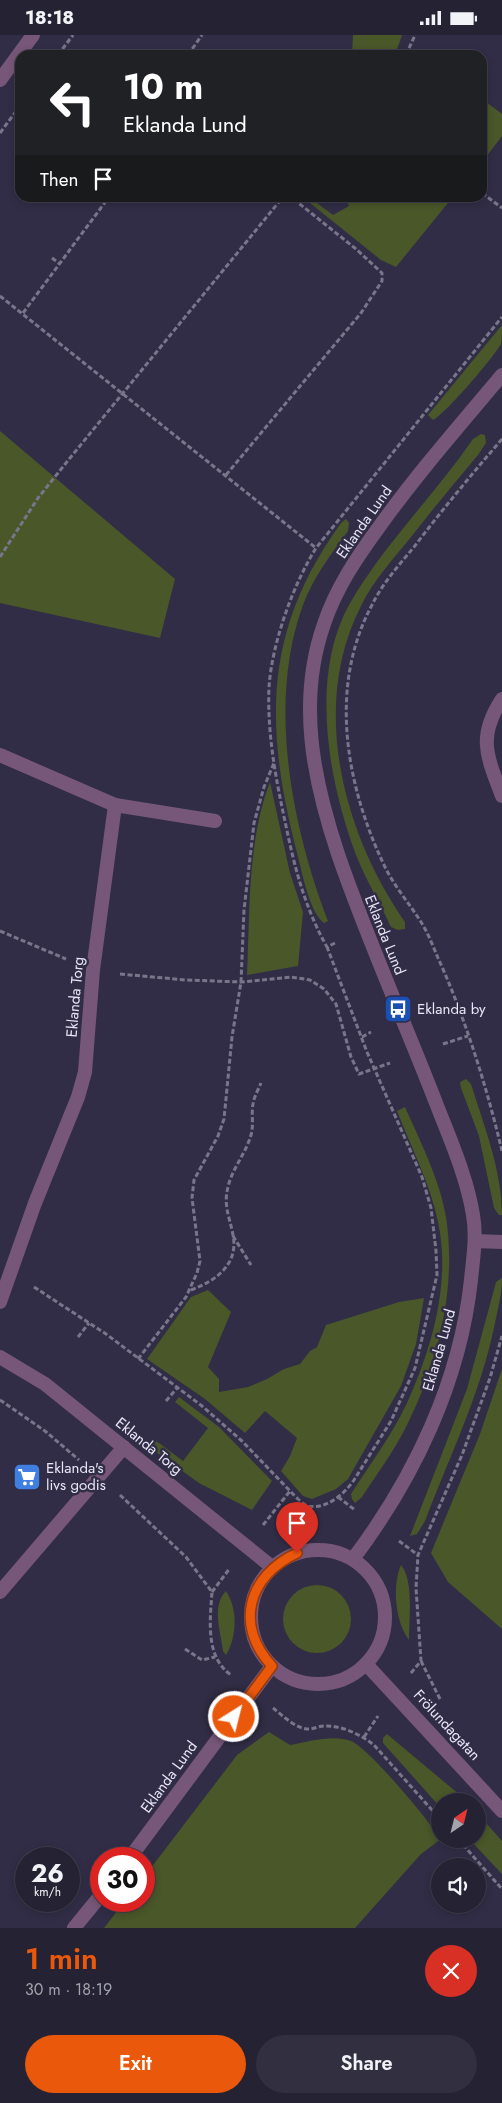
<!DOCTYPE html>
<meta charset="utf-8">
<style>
:root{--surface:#252234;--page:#312f40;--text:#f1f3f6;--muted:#a3a4ac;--line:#423f4f;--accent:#ea580c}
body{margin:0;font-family:Jost,sans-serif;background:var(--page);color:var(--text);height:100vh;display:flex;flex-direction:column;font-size:19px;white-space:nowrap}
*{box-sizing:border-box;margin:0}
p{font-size:16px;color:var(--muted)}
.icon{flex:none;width:28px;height:28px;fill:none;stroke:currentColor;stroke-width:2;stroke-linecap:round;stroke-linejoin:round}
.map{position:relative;height:1893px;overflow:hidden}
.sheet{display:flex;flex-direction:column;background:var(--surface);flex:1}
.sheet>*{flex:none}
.banner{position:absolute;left:15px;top:15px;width:472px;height:152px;border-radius:15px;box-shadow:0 2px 8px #0003,0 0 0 1px var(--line);background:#202124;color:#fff;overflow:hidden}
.needle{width:32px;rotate:35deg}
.controls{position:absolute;left:431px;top:1758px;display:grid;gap:10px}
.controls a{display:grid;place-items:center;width:55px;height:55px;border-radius:50%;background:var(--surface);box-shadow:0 2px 8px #0003,0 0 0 1px var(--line);font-size:25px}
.speed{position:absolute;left:15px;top:1812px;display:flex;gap:10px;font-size:25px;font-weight:700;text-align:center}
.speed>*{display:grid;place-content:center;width:65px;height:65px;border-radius:50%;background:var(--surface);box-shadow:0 2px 8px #0003,0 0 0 1px var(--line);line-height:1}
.speed small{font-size:12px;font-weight:400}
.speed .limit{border:8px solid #d22;background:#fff;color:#111}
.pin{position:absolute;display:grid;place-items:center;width:42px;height:42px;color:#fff;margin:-51px -21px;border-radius:50% 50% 50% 0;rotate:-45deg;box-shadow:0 0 5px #0007}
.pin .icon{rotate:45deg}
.me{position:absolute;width:55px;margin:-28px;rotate:36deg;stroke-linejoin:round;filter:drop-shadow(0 0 4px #0008)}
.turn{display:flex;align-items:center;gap:18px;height:105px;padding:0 25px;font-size:22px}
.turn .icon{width:65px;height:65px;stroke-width:2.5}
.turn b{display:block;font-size:35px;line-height:42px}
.then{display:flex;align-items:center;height:48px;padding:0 25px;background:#0003;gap:10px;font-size:19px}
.round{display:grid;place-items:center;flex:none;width:52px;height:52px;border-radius:26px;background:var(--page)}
.head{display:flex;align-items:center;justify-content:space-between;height:85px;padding:0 25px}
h1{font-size:30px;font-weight:600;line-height:38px;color:var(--accent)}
.primary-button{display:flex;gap:10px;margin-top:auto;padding:10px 25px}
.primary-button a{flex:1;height:58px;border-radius:30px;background:var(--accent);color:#fff;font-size:20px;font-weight:600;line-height:58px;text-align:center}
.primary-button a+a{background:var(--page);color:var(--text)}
.status{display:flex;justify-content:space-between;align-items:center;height:35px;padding:0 25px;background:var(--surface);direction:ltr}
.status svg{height:14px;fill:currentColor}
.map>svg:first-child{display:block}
.grass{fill:#495729}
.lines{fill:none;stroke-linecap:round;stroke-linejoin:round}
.path{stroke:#79768c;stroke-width:3;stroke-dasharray:5 2.5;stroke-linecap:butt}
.service{stroke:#775779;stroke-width:14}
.minor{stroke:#775779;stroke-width:14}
.route-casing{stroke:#983908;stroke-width:12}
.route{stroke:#ea580c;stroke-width:9}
.labels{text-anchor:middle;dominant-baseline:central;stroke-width:5;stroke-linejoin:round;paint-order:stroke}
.street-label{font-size:15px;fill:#e7e5f6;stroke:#312d46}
.poi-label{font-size:15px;fill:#e7e5f6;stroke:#312d46;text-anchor:start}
</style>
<div class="status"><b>18:18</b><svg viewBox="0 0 49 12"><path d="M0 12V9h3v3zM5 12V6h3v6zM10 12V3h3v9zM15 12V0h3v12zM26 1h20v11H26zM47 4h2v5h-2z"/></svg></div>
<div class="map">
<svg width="502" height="1893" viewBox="0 0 502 1893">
<rect width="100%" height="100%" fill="#312d46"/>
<g class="grass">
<path d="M353,0H402L395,20H352Z"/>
<path d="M482,64L502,79V101L483,126Z"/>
<path d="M310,163L333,180L349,171L346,163H452L396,232L381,225L305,164Z"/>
<path d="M502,290C502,295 502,304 501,309C493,323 446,378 433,385L428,380Z"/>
<path d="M0,396L175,544L160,603L0,568Z"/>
<path d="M481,399L485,400L486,408L478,420C455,447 433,474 411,502C394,523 374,545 362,569C309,670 343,798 405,887V894L398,895L391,892C380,868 366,845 356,820C329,748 309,643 349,570C383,510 434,461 473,404Z"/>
<path d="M346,484L349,488L348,496C331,519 313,543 303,570C267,668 292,792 328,886L324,888C309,877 302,836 297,818C265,693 262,597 341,488Z"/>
<path d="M270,747L290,838L303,877L298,931L247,940C250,877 247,807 270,747Z"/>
<path d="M466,1044L471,1049C484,1091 502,1135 502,1180H499L494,1173L479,1101L461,1053L460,1047Z"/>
<path d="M405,1072C420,1106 440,1145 446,1182C457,1253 438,1329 406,1392C394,1416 377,1439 362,1462L355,1468L352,1464L351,1459C370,1429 392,1400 407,1368C432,1313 451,1247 438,1187C430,1148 411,1112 397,1076Z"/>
<path d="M502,1243C502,1259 498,1273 495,1288C481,1358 450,1420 425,1486L417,1499L410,1501L467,1354L496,1247Z"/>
<path d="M208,1255L231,1277L208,1332L219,1344V1357L248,1352L267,1344L284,1334L300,1329L310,1316L317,1312L326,1290L399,1267L424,1263L416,1309L401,1351L348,1444L336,1454L312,1464L303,1461L281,1436L290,1421L297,1403L265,1376L245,1398L205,1364L147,1324L191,1262Z"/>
<path d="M502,1334V1594L448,1547L431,1518L480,1399Z"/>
<path d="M179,1362L219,1392L272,1446L252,1475L199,1448L149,1412L155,1405L183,1426L208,1393L175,1367Z"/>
<path d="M401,1530C414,1545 409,1585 409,1605C395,1586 392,1551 401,1530Z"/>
<circle cx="317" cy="1584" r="34"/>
<path d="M226,1556C238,1574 237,1602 226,1620L223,1616C221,1597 211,1571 226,1556Z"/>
<path d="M269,1697L290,1710C307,1707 333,1699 351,1706C370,1714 429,1786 441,1804L421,1819L355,1893H104L125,1866H144V1842L237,1720Z"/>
<path d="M387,1699L467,1766H440V1772L383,1708V1703Z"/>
<path d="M478,1779L502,1806V1839L469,1804H478Z"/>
</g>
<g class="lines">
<g class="path">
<path d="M58,20L73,0"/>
<path d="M188,20L202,0"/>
<path d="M406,20L415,0"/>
<path d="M0,98L20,71"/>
<path d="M482,158L502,173"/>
<path d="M52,223L60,229"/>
<path d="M0,261L316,513"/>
<path d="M23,278L109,162"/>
<path d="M502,404C472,439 442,475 414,512C399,530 382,549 372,570C328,652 346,750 384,830C394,851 409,868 421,887C428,898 433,911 438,923C465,982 487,1053 502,1116"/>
<path d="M226,440L361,278L382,246V238L356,214L291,162"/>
<path d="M0,522L38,463L70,423L283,162"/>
<path d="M0,896L66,924"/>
<path d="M335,908L327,912C305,873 295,834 286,791C276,745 267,699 269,652C272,608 293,550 316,513L502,282"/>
<path d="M120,939L186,945L241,947L291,942L310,945L324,954L336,969L351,1022L359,1039L390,1028"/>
<path d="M362,1002L371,997"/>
<path d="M443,1009L468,1001"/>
<path d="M233,1201L251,1230"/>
<path d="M34,1252L106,1299L202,1371L242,1406L290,1456"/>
<path d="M191,1255C215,1246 239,1230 233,1200C230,1183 223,1171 228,1152C232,1134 246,1118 251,1100C254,1090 251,1079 253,1069C254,1062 258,1055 261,1048"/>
<path d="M78,1302L89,1288"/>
<path d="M138,1324L186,1262L197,1238L200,1226L192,1163L194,1145L218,1101L224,1084L232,1002L241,947L244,875L254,788L264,752L274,728"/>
<path d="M0,1365L45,1396L79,1425"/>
<path d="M166,1366L177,1353"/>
<path d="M120,1460L186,1522L212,1557C210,1585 205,1622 231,1640"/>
<path d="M338,1462L355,1475"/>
<path d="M263,1490L290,1456C295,1461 302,1469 308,1471C327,1475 345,1458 354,1445L391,1386L415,1333L437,1240L436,1216L431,1173L422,1142L367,1017L327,912"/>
<path d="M399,1506L418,1520"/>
<path d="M212,1557L230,1533"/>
<path d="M185,1614L202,1625L215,1622"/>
<path d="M421,1626L441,1666"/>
<path d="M411,1638L421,1626L416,1553L418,1520L462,1420L490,1343L502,1301"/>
<path d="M273,1673C283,1681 296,1694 309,1694C314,1694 319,1691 324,1691C342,1690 361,1700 374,1710L440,1784"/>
<path d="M364,1702L378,1681"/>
<path d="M458,1804L502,1854"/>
</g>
<g class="service">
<path d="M502,664C477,702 487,721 502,761"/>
<path d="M0,720L115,770L215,786"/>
<path d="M0,1267L35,1168L78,1062L85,1037L93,935L115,770"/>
</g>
<g class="minor">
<path d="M0,45L33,0"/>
<path d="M475,1206L502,1207"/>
<path d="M0,1322L45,1349L272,1532"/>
<circle cx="318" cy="1582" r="67"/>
<path d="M353,1524C414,1443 460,1347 471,1245C473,1223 477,1202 473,1180C467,1142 450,1104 436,1068C404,985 367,904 338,819C313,744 297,666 324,589C336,553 357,522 379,492C417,439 460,390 502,340"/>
<path d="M0,1557L124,1412"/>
<path d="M366,1629L502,1776"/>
<path d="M129,1824L272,1631"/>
<path d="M74,1893L101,1860"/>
</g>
</g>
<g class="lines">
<g class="route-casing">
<path id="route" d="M234,1682L272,1631C234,1590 248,1541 297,1518"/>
</g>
<use href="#route" class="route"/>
</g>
<defs>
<g id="bus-square" transform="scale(1.4375)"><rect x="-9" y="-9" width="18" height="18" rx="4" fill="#1a4fb4" stroke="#312d46"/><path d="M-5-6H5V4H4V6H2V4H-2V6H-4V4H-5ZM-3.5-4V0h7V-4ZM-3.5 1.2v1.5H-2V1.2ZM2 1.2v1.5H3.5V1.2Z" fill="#fff"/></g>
<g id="supermarket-square" transform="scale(1.4375)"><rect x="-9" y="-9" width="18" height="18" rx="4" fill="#3f7fe0" stroke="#312d46"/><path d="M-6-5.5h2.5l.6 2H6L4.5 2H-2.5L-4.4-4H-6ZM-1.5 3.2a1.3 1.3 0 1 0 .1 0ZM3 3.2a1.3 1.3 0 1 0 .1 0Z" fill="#fff"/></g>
</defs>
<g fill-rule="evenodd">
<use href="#bus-square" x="398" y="974"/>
<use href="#supermarket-square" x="27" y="1442"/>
</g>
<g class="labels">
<g class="street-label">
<text transform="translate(364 487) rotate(-55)">Eklanda Lund</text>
<text transform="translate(385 900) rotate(68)">Eklanda Lund</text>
<text transform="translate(75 962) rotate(-85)">Eklanda Torg</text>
<text transform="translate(439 1315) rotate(-74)">Eklanda Lund</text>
<text transform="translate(149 1411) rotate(39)">Eklanda Torg</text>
<text transform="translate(447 1690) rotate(47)">Frölundagatan</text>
<text transform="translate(169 1742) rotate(-54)">Eklanda Lund</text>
</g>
<g class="poi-label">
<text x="417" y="974">Eklanda by</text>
<text x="46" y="1433">Eklanda's<tspan x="46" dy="17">livs godis</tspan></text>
</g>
</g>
</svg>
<div class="controls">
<a><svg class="needle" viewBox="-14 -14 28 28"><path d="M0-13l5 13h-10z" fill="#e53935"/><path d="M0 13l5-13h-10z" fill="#a3a4ac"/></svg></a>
<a><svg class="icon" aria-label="sound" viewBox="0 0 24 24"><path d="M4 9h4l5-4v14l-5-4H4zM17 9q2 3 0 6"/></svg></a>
</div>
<div class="speed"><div>26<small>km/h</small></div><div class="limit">30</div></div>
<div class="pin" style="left:297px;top:1518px;background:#d93025"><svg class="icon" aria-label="arrive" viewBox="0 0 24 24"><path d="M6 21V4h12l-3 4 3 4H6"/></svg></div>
<svg class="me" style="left:234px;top:1682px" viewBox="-20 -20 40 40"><circle r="17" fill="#ea580c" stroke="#fff" stroke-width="3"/><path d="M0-11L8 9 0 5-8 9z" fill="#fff"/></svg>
<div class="banner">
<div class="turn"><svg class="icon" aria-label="left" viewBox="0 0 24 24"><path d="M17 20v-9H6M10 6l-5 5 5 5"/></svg><div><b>10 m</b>Eklanda Lund</div></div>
<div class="then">Then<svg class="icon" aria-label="arrive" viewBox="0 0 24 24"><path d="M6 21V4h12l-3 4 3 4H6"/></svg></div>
</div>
</div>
<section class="sheet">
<div class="head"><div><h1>1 min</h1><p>30 m · 18:19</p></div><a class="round" style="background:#d93025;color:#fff"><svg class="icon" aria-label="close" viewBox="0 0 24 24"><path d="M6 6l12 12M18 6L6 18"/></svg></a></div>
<div class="primary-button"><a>Exit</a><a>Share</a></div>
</section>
